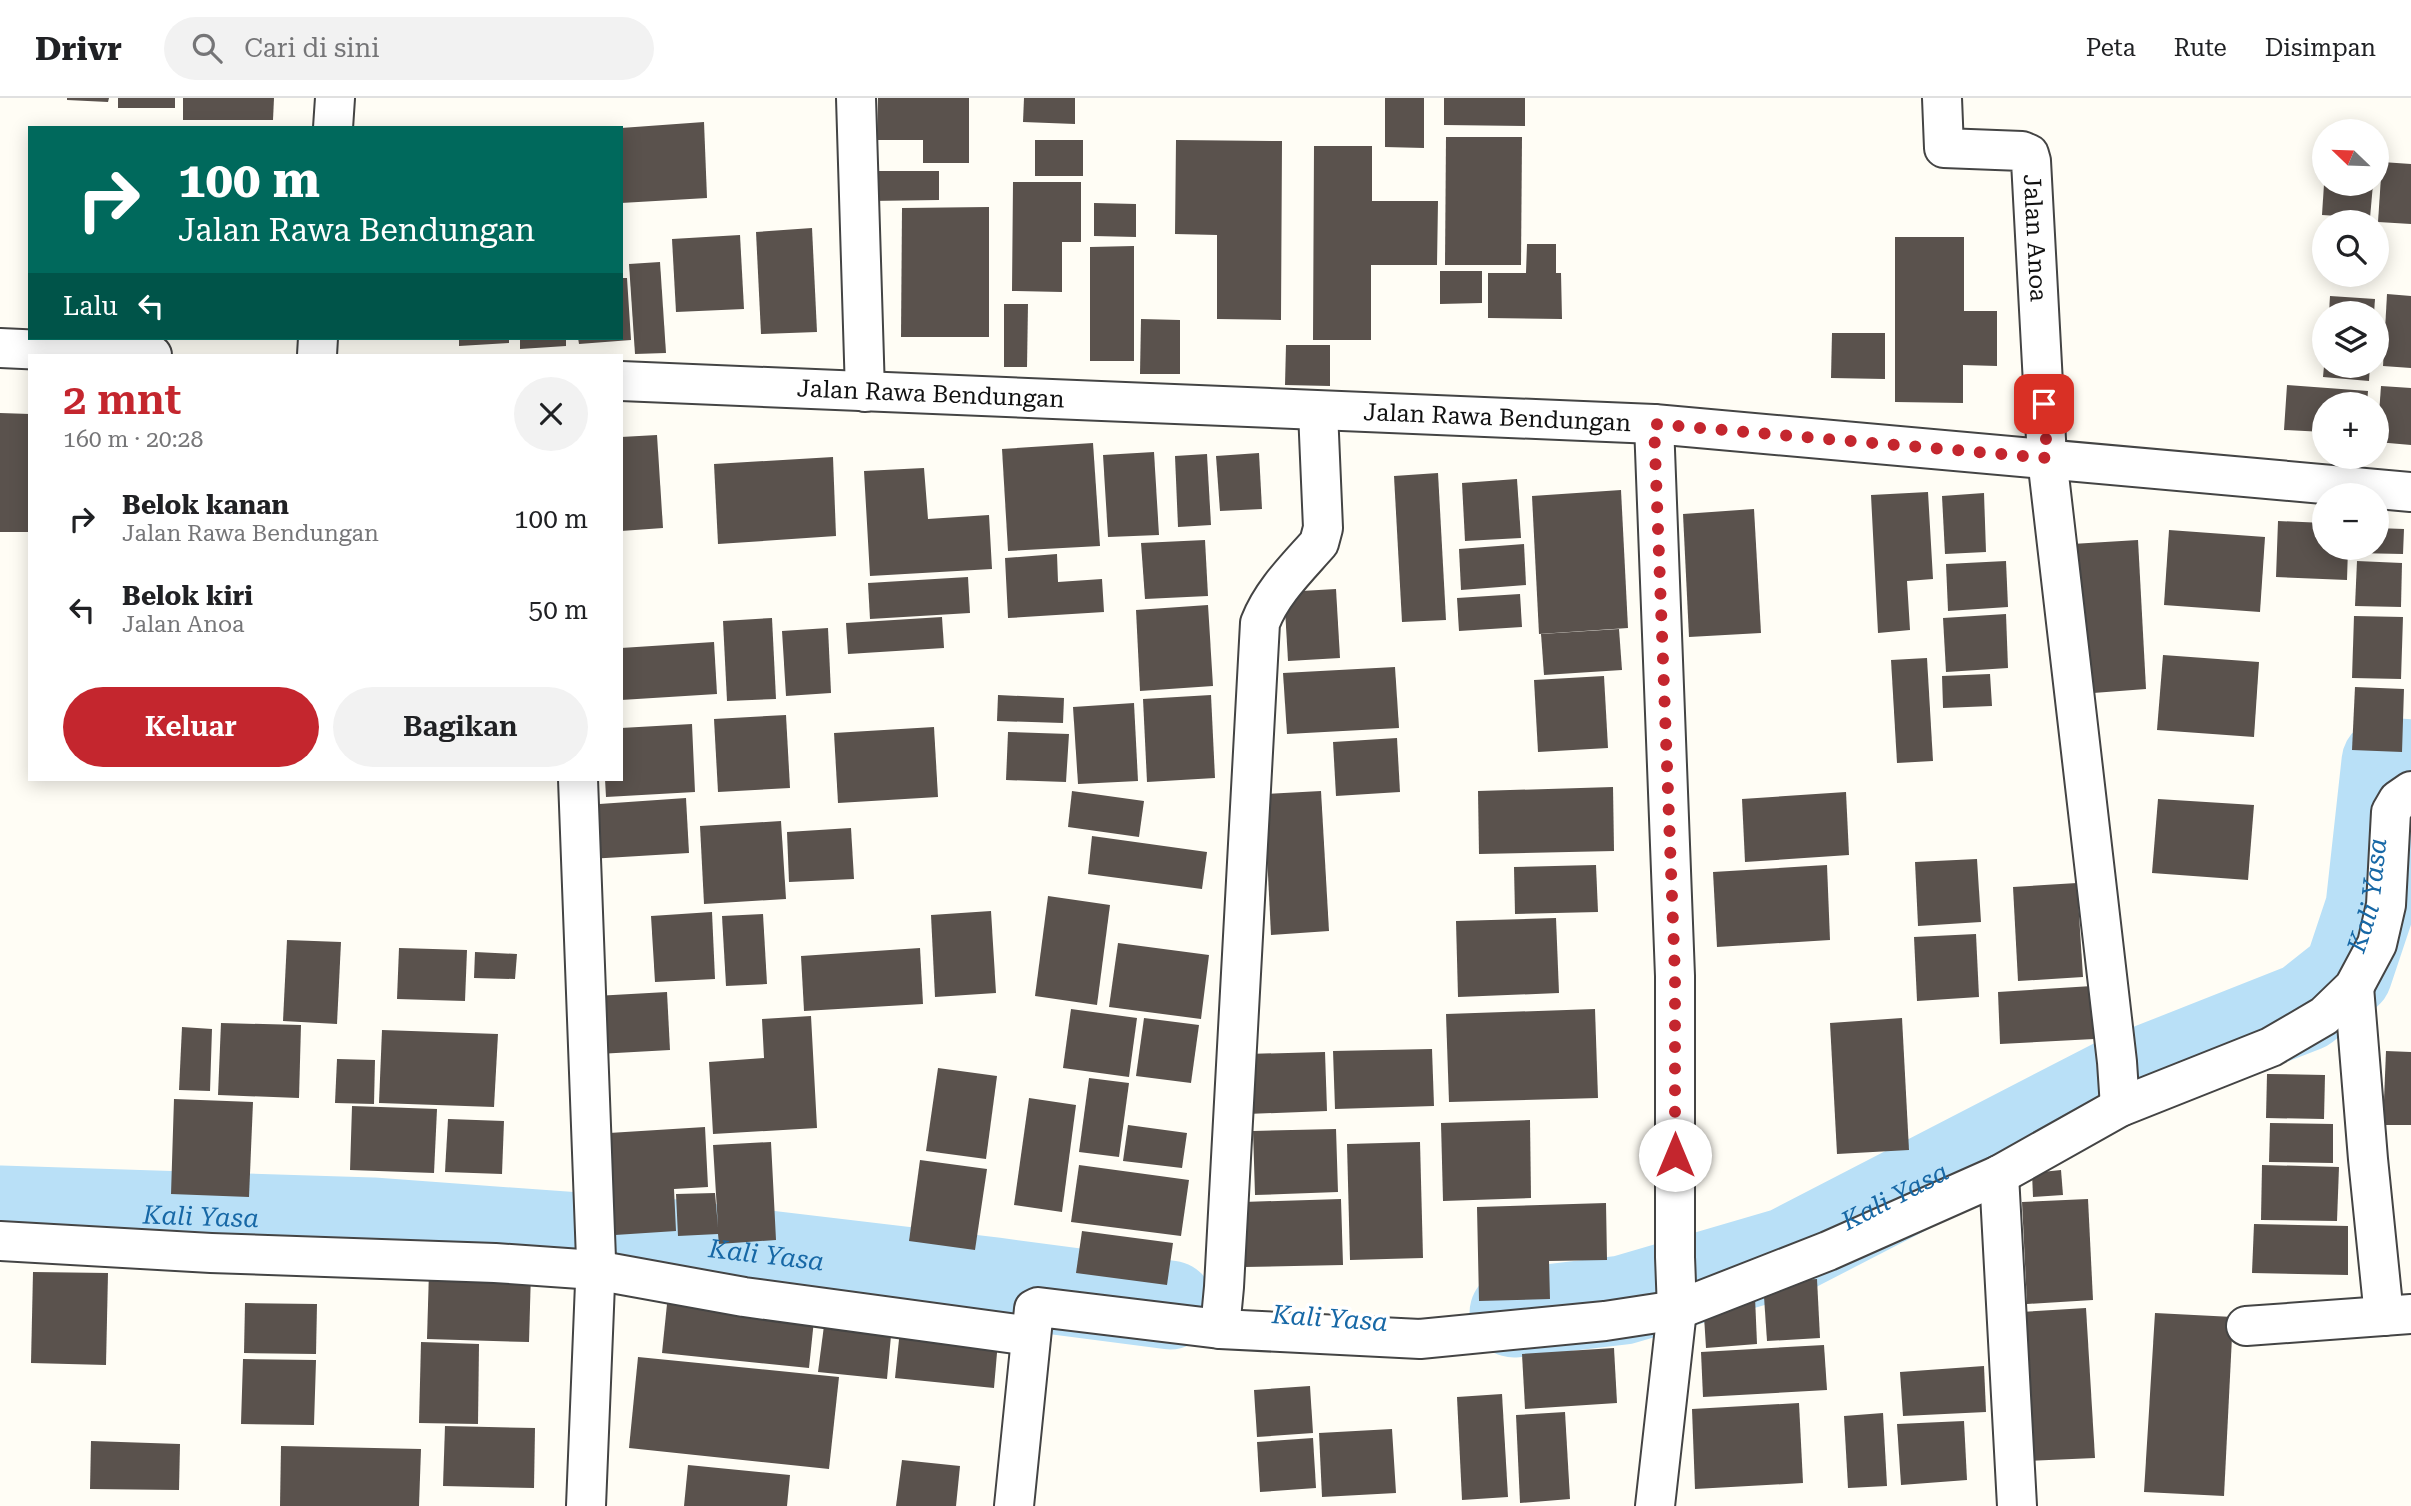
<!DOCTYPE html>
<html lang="id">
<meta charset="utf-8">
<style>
:root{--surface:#fff;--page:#f2f2f2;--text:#202124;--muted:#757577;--line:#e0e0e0;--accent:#c4262e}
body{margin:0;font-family:"Roboto Serif",serif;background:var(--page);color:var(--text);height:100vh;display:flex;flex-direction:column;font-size:26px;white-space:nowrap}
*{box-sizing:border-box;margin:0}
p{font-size:23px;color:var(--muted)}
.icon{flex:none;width:38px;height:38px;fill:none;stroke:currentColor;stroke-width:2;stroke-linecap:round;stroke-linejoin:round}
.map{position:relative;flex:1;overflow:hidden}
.details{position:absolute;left:28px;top:256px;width:595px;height:427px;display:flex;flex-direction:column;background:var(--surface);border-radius:0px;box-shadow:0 4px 18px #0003}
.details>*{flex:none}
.top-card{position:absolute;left:28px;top:28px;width:595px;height:214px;border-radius:0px;box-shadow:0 4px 18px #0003;background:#00695c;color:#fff;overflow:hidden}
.needle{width:46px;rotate:293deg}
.fabs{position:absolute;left:2312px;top:21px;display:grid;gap:14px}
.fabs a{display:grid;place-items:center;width:77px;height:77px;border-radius:50%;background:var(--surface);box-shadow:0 4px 18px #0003;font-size:35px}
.pin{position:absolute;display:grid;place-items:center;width:60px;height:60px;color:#fff;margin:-30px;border-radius:14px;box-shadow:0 4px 10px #0006}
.me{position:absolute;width:77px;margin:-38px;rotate:0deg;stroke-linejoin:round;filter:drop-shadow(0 0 5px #0008)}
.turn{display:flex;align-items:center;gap:24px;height:147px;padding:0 35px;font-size:32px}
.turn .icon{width:91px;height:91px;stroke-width:2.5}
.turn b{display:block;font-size:49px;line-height:60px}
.then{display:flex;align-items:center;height:66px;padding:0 35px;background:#0003;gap:14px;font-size:26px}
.round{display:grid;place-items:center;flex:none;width:74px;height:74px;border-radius:37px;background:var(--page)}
.head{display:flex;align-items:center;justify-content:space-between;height:119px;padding:0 35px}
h1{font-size:42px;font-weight:600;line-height:52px;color:var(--accent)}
.cta{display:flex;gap:14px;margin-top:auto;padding:14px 35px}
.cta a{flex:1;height:80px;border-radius:42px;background:var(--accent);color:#fff;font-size:28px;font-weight:600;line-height:80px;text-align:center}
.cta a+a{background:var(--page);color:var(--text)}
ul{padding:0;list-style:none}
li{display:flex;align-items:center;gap:21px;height:91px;padding:0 35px}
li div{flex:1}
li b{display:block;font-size:26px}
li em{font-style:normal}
header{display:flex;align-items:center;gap:42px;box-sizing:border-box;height:98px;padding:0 35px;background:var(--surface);border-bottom:2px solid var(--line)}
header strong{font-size:33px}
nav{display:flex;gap:38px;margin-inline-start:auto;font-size:24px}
.search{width:490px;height:63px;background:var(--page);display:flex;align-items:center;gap:18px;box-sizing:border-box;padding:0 24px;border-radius:38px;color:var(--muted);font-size:26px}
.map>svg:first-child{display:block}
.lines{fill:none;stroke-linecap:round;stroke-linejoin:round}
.river{stroke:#b9e0f7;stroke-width:89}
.building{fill:#5a524d}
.minor-casing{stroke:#444;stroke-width:42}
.tertiary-casing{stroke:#444;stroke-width:42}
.minor{stroke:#fff;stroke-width:38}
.tertiary{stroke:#fff;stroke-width:38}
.route{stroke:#c4262e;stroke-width:12;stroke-dasharray:0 21.6}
.labels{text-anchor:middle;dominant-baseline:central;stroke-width:7;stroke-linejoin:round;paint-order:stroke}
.street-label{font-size:24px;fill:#111;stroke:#fff}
.water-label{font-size:26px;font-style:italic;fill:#1768a6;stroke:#fff}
</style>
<header>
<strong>Drivr</strong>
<div class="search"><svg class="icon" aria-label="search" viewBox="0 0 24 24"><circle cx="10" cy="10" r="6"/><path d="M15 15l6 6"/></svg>Cari di sini</div>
<nav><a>Peta</a><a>Rute</a><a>Disimpan</a></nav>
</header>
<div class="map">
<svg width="2411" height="1408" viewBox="0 0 2411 1408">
<rect width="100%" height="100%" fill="#fffdf5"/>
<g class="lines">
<g class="river">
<path id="s1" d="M0,1112L372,1124L675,1146L995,1184L1170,1207"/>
<path id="s2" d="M1514,1215L1623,1202L1787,1154L2120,982L2305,909L2348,875L2370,809L2386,664L2411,666"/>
</g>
</g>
<g class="building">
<path d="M67,0H109L108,4L67,2Z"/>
<rect x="118" y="0" width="57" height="10"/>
<path d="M183,0H274L273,22H183Z"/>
<path d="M878,0H969V65H923V42H877Z"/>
<path d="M1024,0H1075V26L1023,24Z"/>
<path d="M1385,0H1424V50L1385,49Z"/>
<path d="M1444,0H1525V28L1444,27Z"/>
<path d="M704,24L707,100L621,105V30Z"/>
<path d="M1446,39H1522L1521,167H1445Z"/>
<rect x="1035" y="42" width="48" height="36"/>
<path d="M1176,42L1282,43L1281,222L1217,221V137L1175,136Z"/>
<path d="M1314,48H1372V103H1438L1437,167H1371V242H1313Z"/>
<path d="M2382,64L2411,66V126L2378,124Z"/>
<path d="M870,73H939V102L870,103Z"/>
<path d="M1013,84H1081V144H1062V194L1012,193Z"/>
<path d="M2324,86H2373L2370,120L2322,117Z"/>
<path d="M1094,105L1136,106V139L1094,138Z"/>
<path d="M989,109V239H901L902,110Z"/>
<path d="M812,130L817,234L761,236L756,134Z"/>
<path d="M740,137L744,211L676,214L672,141Z"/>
<path d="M1895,139H1964V213H1997V268L1963,267V305L1895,304Z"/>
<path d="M1527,146H1556V175H1561L1562,221L1488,220V175H1526Z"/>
<path d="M1134,148V263H1090V149Z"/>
<path d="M660,164L666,255L635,256L629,166Z"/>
<path d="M1440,173H1482V205L1440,206Z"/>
<path d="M621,180H627L631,242L579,246L578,240H621Z"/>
<path d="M2387,196L2411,198V270L2383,268Z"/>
<path d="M2330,198L2375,201L2374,215H2329Z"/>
<path d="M1004,206H1028L1027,269H1004Z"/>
<path d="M1141,221L1180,222V276H1140Z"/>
<path d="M1832,235H1885V281L1831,280Z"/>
<path d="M459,240H509V245L459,248Z"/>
<path d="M520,240H566V248L520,251Z"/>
<path d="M1286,247H1330V288L1285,287Z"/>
<path d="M2324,268H2370L2369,283L2323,279Z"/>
<path d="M2287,287L2368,293L2367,306H2324V334L2284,332Z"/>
<path d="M2381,288L2411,290V347L2377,344Z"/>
<path d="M0,315L30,316V434H0Z"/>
<path d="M657,337L663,430L621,433V339Z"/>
<path d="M1093,345L1100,448L1008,453L1002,351Z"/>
<path d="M1154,354L1159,437L1108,439L1103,357Z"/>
<path d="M1259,355L1262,411L1220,413L1216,358Z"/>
<path d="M1207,356L1211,427L1178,429L1175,358Z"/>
<path d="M833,359L836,438L718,446L714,366Z"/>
<path d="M924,370L928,421L989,417L992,471L870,478L864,373Z"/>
<path d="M1438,375L1446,522L1402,524L1394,378Z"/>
<path d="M1517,381L1521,440L1465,443L1462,385Z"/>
<path d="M1621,392L1628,530L1539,536L1532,398Z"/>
<path d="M1928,394L1933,481L1907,483L1910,532L1878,535L1871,397Z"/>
<path d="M1984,395L1986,454L1945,456L1942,398Z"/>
<path d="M1754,411L1761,535L1689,539L1683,416Z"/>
<path d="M2278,423L2324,425V450H2348L2347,482L2276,479Z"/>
<path d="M2376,430L2404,431L2403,456L2354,455V450H2376Z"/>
<path d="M2169,432L2265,439L2260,514L2164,507Z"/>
<path d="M1205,442L1208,498L1145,501L1141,445Z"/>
<path d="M2138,442L2146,591L2080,596L2072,446Z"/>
<path d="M1524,446L1526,487L1461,492L1459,451Z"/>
<path d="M1057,456L1058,484L1102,481L1104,514L1008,520L1005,460Z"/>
<path d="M2006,463L2008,509L1948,513L1946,466Z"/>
<path d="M2357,463L2402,465L2401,509L2355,508Z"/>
<path d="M968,479L970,515L870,521L868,485Z"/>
<path d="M1336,491L1340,560L1288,563L1284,494Z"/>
<path d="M1520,496L1522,529L1459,533L1457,500Z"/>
<path d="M1208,507L1213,588L1140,593L1136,512Z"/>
<path d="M2006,516L2008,570L1946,574L1943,520Z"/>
<path d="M2354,518L2403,519L2401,581L2352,580Z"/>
<path d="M942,519L944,550L848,556L846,525Z"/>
<path d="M772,520L776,601L727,603L723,523Z"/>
<path d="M828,530L831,595L786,598L782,533Z"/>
<path d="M1619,531L1622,572L1544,577L1541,536Z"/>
<path d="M714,544L717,596L621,602V550Z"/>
<path d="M2163,557L2259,564L2254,639L2157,632Z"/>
<path d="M1927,560L1933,663L1897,665L1891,562Z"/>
<path d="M1395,569L1399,630L1287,636L1283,575Z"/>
<path d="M1990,576L1992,608L1943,610L1942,578Z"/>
<path d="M1604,578L1608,650L1538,654L1534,582Z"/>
<path d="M2355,589L2404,591L2402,654L2352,652Z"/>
<path d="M998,597L1064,600L1063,625L997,623Z"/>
<path d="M1211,597L1215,680L1147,684L1143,601Z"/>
<path d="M1134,605L1138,683L1078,686L1073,609Z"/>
<path d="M786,617L790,690L718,694L714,621Z"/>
<path d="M692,626L695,694L606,699L605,681H621V630Z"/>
<path d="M934,629L938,699L838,705L834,635Z"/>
<path d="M1008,634L1069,636L1066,684L1006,682Z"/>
<path d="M1397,640L1400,694L1336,698L1333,644Z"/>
<path d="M1613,689L1614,753L1479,756L1478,693Z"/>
<path d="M1072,693L1144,703L1139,739L1068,729Z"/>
<path d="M1321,693L1329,833L1271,837L1264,696Z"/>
<path d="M1846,694L1849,757L1745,764L1742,701Z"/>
<path d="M686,700L689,755L589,761L585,707Z"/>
<path d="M2158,701L2254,707L2248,782L2152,775Z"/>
<path d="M781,723L786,801L704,806L700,728Z"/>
<path d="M851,730L854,781L789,784L787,734Z"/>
<path d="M1092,738L1207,754L1202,791L1088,776Z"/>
<path d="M1977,761L1981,824L1918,828L1915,764Z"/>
<path d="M1596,767L1598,814L1515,816L1514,769Z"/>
<path d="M1827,767L1830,842L1717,849L1713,774Z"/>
<path d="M2077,785L2083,879L2018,883L2013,789Z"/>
<path d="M1048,798L1110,807L1097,907L1035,898Z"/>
<path d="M991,813L996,895L935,899L931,817Z"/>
<path d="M712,814L715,881L655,884L651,818Z"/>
<path d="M763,816L767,886L726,888L722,818Z"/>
<path d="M1556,820L1559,895L1458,899L1456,823Z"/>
<path d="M1976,836L1979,899L1917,903L1914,839Z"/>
<path d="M287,842L341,844L337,926L283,923Z"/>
<path d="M1118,845L1209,857L1201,921L1109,909Z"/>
<path d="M399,850L467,852L465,903L397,901Z"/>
<path d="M920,850L923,906L804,913L801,858Z"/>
<path d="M475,854L517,856L515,881L474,880Z"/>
<path d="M2092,888L2094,941L2000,946L1998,894Z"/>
<path d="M667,894L670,952L598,956L595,898Z"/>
<path d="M1071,911L1137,920L1129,979L1063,970Z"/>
<path d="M1595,911L1598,1000L1449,1004L1446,916Z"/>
<path d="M811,918L817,1030L713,1036L709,964L764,960L762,921Z"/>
<path d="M1144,920L1199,927L1191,985L1136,978Z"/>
<path d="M1902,920L1909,1052L1837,1056L1830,925Z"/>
<path d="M221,925L301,927L299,1000L218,997Z"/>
<path d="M182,929L212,931L210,993L179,992Z"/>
<path d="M382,932L498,936L494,1009L379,1005Z"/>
<path d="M1432,951L1434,1008L1335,1011L1333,953Z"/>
<path d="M2386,953L2411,954V1027H2383Z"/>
<path d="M1325,954L1327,1013L1247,1016L1246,956Z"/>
<path d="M337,961L375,962L374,1006L335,1005Z"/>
<path d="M938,970L997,978L986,1061L926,1053Z"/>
<path d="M2267,976L2325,977L2324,1021L2266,1020Z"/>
<path d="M1089,980L1129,985L1119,1059L1079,1054Z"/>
<path d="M1029,1000L1076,1007L1062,1114L1014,1107Z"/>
<path d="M174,1001L253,1004L249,1099L171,1096Z"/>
<path d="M352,1008L437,1011L434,1075L350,1072Z"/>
<path d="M448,1021L504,1023L502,1076L445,1074Z"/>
<path d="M1530,1022L1531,1100L1443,1103L1441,1025Z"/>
<path d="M2270,1025L2333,1026V1065L2269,1064Z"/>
<path d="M1128,1027L1187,1035L1182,1070L1123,1063Z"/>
<path d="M705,1029L708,1089L674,1091L676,1133L615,1137L609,1035Z"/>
<path d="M1336,1031L1338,1094L1255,1097L1253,1033Z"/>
<path d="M771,1044L776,1142L719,1146L718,1136L678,1138L676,1096L715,1095L718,1129L713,1047Z"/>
<path d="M1420,1044L1423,1160L1350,1162L1347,1046Z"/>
<path d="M920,1062L987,1071L975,1152L909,1143Z"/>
<path d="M1079,1067L1189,1082L1181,1138L1071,1124Z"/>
<path d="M2262,1067L2339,1069L2337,1123L2261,1122Z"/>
<path d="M2061,1072L2063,1097L2033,1099L2032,1075Z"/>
<path d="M1341,1101L1343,1167L1244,1169L1243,1104Z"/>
<path d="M2088,1101L2093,1202L2027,1206L2022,1104Z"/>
<path d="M1606,1105L1607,1162L1549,1163L1550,1201L1479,1203L1477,1109Z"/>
<path d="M2254,1126L2348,1128V1177L2252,1175Z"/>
<path d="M1082,1133L1173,1145L1167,1187L1076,1175Z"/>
<path d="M429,1173L531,1174L529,1244L427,1241Z"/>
<path d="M33,1174L108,1175L106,1267L31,1265Z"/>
<path d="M1817,1181L1820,1240L1767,1243L1763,1184Z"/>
<path d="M1755,1199L1757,1246L1706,1250L1703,1203Z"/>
<path d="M245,1205L317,1206L316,1256L244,1255Z"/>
<path d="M667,1206L814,1222L809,1270L662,1255Z"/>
<path d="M2086,1210L2095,1360L2029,1363L2020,1214Z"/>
<path d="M2155,1215L2233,1219L2224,1398L2144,1394Z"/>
<path d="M825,1220L892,1227L887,1281L818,1274Z"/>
<path d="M900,1232L998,1243L994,1290L895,1280Z"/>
<path d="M421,1244L479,1246L478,1326L419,1325Z"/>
<path d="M1824,1247L1827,1292L1703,1299L1701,1254Z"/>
<path d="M1614,1250L1617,1305L1525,1311L1522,1256Z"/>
<path d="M638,1259L839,1279L829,1371L629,1350Z"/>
<path d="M243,1261L316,1262L314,1327L241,1326Z"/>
<path d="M1984,1268L1986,1314L1903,1318L1900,1274Z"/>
<path d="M1310,1288L1313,1335L1257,1339L1254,1292Z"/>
<path d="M1502,1296L1508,1399L1462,1402L1457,1299Z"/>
<path d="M1799,1305L1803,1385L1695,1391L1692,1311Z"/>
<path d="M1565,1314L1570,1401L1520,1405L1516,1317Z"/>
<path d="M1883,1315L1887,1388L1848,1390L1844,1318Z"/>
<path d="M1964,1323L1967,1382L1901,1387L1897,1326Z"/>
<path d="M445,1328L535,1330L534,1390L443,1388Z"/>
<path d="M1392,1331L1396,1395L1322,1399L1319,1335Z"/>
<path d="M1313,1340L1316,1390L1260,1394L1257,1344Z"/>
<path d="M91,1343L180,1346L179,1392L90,1391Z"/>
<path d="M281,1348L421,1351L419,1408H280Z"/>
<path d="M902,1362L960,1368L956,1408H896Z"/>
<path d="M688,1367L790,1377L787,1408H684Z"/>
</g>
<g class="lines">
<g class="minor-casing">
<g id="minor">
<path d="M856,0L865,294"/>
<path id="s3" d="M1942,0L1944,50L2022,53L2029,56L2031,63L2047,360L2117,964L2120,1009"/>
<path d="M333,30L335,0"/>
<path d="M317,257L318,240"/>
<path d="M1654,326L1675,878V1159L1677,1212L1655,1408"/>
<path d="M578,681L596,1161L586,1408"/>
<path d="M2354,889L2368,1061L2384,1218"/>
<path d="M1999,1077L2017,1408"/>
<path d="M0,1143L211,1155L495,1165L595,1172L744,1199L1031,1238"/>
<path d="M2246,1228L2411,1216"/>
<path d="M1220,1231L1224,1189L1260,525C1272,494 1297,470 1319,445L1323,430L1318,313"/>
<path d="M1014,1408L1034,1211L1038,1209L1220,1231L1420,1241L1605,1223L1677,1212L1828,1153L1999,1077L2120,1009L2271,949L2324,918L2354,889L2377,846L2386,807L2391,714L2398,702L2411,693"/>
</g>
</g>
<g class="tertiary-casing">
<g id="tertiary">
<path d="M0,250L152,257"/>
<path id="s4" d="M621,283L1654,326L2411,394"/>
</g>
</g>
<use href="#minor" class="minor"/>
<use href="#tertiary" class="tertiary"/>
</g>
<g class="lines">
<path class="route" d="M1675,1057V878L1654,326L2047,360L2044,306"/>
</g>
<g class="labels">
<g class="street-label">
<text stroke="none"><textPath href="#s3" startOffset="220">Jalan Anoa</textPath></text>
<text stroke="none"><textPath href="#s4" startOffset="310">Jalan Rawa Bendungan</textPath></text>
<text stroke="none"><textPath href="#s4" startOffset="877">Jalan Rawa Bendungan</textPath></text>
</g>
<g class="water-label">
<text stroke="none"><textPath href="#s2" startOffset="990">Kali Yasa</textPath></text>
<text stroke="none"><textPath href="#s2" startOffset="402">Kali Yasa</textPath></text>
<text stroke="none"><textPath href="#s1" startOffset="201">Kali Yasa</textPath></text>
<text stroke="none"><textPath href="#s1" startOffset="768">Kali Yasa</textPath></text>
<text transform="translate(1330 1220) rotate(4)">Kali Yasa</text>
</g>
</g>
</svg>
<div class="fabs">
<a><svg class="needle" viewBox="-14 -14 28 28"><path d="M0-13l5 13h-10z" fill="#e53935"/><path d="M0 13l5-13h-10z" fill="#757577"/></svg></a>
<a><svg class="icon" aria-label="search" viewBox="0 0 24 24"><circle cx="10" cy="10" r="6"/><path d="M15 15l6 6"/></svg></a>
<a><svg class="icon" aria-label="layers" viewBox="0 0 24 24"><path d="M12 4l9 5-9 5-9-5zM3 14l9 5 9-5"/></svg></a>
<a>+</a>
<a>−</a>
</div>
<div class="pin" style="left:2044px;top:306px;background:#d93025"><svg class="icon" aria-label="arrive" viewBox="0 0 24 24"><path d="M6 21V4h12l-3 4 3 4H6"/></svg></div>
<svg class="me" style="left:1675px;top:1057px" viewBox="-20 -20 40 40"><circle r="19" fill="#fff"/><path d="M0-13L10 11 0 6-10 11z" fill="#c4262e"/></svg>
<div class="top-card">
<div class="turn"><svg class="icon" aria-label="right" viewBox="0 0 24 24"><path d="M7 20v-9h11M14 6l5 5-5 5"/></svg><div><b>100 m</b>Jalan Rawa Bendungan</div></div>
<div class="then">Lalu<svg class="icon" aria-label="left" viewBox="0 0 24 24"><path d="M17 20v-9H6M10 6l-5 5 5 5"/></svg></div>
</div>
<section class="details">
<div class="head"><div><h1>2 mnt</h1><p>160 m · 20:28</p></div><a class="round"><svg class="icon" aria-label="close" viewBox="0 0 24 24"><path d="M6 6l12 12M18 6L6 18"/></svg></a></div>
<ul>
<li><svg class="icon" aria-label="right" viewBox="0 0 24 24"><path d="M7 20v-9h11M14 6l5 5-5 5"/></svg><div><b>Belok kanan</b><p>Jalan Rawa Bendungan</p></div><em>100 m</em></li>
<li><svg class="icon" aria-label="left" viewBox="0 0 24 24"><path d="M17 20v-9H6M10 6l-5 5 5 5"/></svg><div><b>Belok kiri</b><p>Jalan Anoa</p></div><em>50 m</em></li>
</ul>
<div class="cta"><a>Keluar</a><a>Bagikan</a></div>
</section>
</div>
